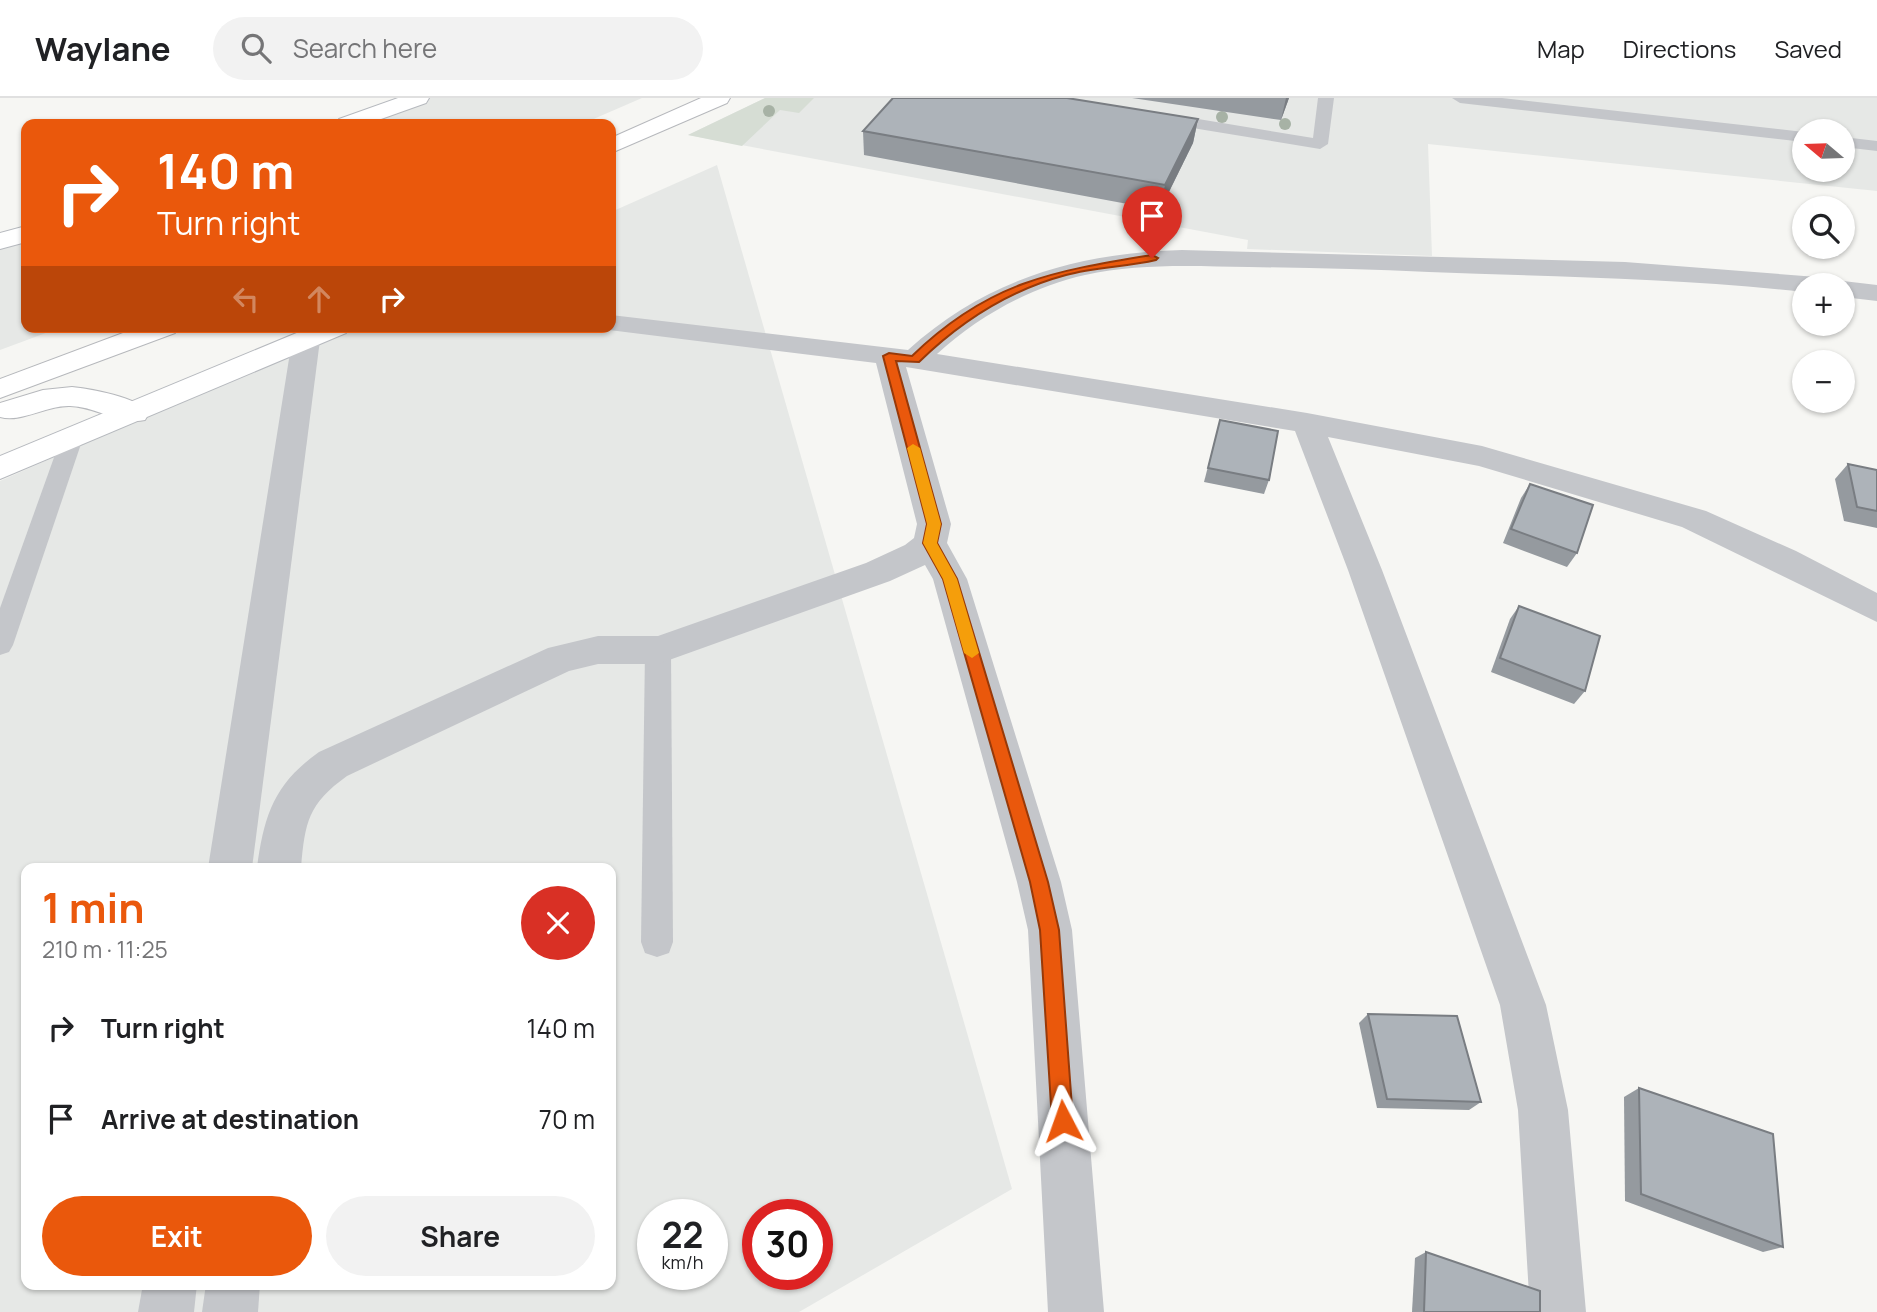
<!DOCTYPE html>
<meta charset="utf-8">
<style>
:root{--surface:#fff;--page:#f2f2f2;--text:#202124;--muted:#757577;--line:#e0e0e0;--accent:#ea580c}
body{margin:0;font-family:Manrope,sans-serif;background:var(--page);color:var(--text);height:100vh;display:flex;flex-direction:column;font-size:26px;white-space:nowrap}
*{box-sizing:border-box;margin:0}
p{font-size:23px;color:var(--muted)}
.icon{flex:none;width:38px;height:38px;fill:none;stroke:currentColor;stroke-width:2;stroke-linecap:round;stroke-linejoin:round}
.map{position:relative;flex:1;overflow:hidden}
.drawer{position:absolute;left:21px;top:765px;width:595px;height:427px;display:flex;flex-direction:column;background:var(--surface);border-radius:14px;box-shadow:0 2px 5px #0004}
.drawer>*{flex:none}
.top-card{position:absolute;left:21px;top:21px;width:595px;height:214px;border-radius:14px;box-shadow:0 2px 5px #0004;background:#ea580c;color:#fff;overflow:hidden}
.needle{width:46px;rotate:289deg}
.tools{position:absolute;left:1792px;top:21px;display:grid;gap:14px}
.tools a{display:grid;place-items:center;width:63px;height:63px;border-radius:50%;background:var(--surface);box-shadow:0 2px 5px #0004;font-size:35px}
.speed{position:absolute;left:637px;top:1101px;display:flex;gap:14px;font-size:35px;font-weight:700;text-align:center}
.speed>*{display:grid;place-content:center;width:91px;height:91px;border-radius:50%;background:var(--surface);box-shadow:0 2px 5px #0004;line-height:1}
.speed small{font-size:18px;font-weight:400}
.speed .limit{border:10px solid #d22;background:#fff;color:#111}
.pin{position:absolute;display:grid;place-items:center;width:60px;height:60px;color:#fff;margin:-72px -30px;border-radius:50% 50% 50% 0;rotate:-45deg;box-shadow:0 0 7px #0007}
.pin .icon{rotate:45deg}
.me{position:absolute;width:77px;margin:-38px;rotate:356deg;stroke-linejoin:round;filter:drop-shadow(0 0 5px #0008)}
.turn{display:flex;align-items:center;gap:24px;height:147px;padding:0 21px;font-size:32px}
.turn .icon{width:91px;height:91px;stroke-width:2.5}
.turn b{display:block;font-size:49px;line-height:60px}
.lanes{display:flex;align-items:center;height:66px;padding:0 21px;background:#0003;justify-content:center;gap:35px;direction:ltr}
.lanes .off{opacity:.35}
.round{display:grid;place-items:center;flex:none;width:74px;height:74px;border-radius:37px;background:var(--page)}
.headline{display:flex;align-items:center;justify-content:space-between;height:119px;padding:0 21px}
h1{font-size:42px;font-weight:700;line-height:52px;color:var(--accent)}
.cta{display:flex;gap:14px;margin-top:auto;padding:14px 21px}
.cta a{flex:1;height:80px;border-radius:42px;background:var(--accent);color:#fff;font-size:28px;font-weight:700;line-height:80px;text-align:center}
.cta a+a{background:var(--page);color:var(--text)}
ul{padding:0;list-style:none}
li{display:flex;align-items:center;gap:21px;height:91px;padding:0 21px}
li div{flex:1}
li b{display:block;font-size:26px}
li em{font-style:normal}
header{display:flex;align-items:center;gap:42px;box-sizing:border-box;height:98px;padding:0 35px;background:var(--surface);border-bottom:2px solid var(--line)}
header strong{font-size:33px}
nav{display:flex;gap:38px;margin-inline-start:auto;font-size:24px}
.search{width:490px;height:63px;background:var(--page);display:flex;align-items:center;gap:18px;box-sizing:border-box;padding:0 24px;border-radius:38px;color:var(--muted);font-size:26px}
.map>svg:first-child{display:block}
.built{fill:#e6e8e6;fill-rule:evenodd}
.green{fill:#d6ddd4}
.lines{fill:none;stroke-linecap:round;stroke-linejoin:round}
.secondary-casing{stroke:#b6b9be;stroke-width:2}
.trunk-casing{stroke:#b6b8bc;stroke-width:2}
.service{fill:#c4c6ca;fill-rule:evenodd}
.minor{fill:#c4c6ca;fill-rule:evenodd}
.secondary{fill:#fff;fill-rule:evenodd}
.trunk{fill:#fff;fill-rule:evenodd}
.tree{fill:#a7b2a5}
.wall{fill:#959a9f}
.shaded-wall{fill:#797d82}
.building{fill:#adb3b9;stroke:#797d82;stroke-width:2}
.route{fill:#ea580c;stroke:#983908;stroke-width:2}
.slow{fill:#f59e0b}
</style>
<header>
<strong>Waylane</strong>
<div class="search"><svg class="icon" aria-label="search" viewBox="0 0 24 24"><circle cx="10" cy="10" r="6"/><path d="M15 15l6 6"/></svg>Search here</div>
<nav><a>Map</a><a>Directions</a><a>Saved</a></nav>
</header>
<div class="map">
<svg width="1877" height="1214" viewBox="0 0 1877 1214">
<rect width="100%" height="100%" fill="#f6f6f3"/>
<g class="built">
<path d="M418,0H642L582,26H346Z"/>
<path d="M765,0H1877V93L1428,46L1432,158L1247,151L1248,142L688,37ZM1804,33H1843V72H1804Z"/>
<path d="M717,67L1012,1091L799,1214H0V383L349,229H611V114ZM26,770H611V1186H26ZM653,1116H712V1176H653ZM758,1116H817V1176H758Z"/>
<path d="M26,135V229H62L0,252V143Z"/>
</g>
<path class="green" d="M765,0H814L799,15L780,12L742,48L688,37Z"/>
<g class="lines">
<g class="secondary-casing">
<g id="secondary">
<path d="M398,0H429L426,5L367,26H336L339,21Z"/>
<path d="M26,128V144L0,151V135Z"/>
<path d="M311,229H350L346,235L0,381V358Z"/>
</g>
</g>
<g class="trunk-casing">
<g id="trunk">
<path d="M701,0H730L727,5L611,55V40Z"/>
<path d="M139,229H179L175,235L0,300V281Z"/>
<path d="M72,289C91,291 138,299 149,315L145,322C120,328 95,308 70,308C46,307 22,325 0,319V305L43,292Z"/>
</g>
</g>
<g class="service">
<path d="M1318,0H1334L1328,46L1320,51L1162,25L1154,20L1162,15L1313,40Z"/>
<path d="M1452,0H1502L1804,34V44L1460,5Z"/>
<path d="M1843,39L1877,43V53L1843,49Z"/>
<path d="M72,333L80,335L83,340L13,547L9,554L0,557V510L61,340L64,335Z"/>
<path d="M658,542L668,545L671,552L673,844L669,855L657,859L645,855L641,844L645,552L648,545Z"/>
</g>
<g class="minor">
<path d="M1182,152L1625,164L1817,179L1826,181L1830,187H1804V194C1679,180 1554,179 1429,174C1369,171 1309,170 1249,169C1194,168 1138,165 1085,177C1031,189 978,218 937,256L1307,315L1482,348L1706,413L1796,453L1877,495V524L1682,429L1479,368L1328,339L1382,472L1546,907L1568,1012L1586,1214H1530L1518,1012L1500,907L1348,472L1295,333L906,269L951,426L947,445L967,481L1061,784L1072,832L1104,1214H1048L1028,832L1017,784L933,481L925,467L890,483L658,566H598L569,573L347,678C308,706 305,724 301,770H257C264,717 274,686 319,654L548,550L598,538H658L866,465L905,447L914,440L917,426L876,265L601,231L611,229V217L908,252C986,181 1078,155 1182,152Z"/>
<path d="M1843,183L1877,187V203L1843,199V187H1832Z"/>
<path d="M306,234L316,236L320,242L252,770H208L292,242L296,236Z"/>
<path d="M143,1186H197L194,1214H138Z"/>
<path d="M206,1186H260L258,1214H202Z"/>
</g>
<use href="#secondary" class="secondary"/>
<use href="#trunk" class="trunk"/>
</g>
<g class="tree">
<circle cx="769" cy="13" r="6"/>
<circle cx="1222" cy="19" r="6"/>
<circle cx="1285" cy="26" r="6"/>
</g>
<g class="wall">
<path d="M1132,0H1289L1281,22Z"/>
<path d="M1198,21L1193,45L1160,112L864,57L863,33Z"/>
<path d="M1220,322L1269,382L1264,396L1204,384Z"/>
<path d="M1848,366L1877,372V430L1844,423L1835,381Z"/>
<path d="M1530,386L1577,455L1567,469L1503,445L1521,400Z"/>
<path d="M1519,508L1585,593L1574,606L1491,574L1510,521Z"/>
<path d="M1368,916L1481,1004L1469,1012L1377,1010L1359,925Z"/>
<path d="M1639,990L1783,1149L1763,1154L1625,1103L1624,999Z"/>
<path d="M1426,1154L1540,1214H1412L1415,1160Z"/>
</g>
<g class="shaded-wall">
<path d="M1286,0H1289L1281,22Z"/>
<path d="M1198,21L1193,45L1160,112L1165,87Z"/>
</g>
<g class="building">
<path d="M893,0H1067L1198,21L1165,87L863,33Z"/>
<path d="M1220,322L1278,333L1269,382L1208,370Z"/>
<path d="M1848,366L1877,372V413L1857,409Z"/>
<path d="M1530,386L1593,407L1577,455L1511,431Z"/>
<path d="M1519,508L1600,538L1585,593L1500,560Z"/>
<path d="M576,767V770H564Z"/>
<path d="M1368,916L1457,918L1481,1004L1387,1001Z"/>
<path d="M1639,990L1773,1036L1783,1149L1641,1096Z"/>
<path d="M1426,1154L1540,1193V1214H1424Z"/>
</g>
<path class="route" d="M1152,157L1158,160L1156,162C1126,169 1095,169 1066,177C1010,192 960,224 919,264L896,263L941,426L937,445L957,481L1048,784L1059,832L1073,1023L1070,1030L1063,1033L1055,1030L1052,1023L1040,832L1030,784L943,481L923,445L927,426L883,258L889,255L912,258C988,184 1053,173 1152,157Z"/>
<path class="slow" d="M913,346L920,350L941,426L937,445L957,481L979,555L972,560L964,555L943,481L923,445L927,426L907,350Z"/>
</svg>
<div class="tools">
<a><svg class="needle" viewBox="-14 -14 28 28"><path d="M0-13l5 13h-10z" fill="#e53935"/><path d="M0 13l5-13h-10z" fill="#757577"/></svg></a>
<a><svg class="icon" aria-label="search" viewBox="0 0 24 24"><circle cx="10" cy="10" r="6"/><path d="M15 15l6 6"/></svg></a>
<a>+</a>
<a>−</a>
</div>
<div class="speed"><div>22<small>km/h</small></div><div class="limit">30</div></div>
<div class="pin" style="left:1152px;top:160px;background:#d93025"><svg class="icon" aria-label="arrive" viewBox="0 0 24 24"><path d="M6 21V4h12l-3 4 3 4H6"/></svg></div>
<svg class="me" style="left:1063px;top:1023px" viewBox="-20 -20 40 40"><path d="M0-17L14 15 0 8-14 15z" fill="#ea580c" stroke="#fff" stroke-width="4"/></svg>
<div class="top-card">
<div class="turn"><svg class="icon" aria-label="right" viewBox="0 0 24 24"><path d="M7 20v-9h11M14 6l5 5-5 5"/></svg><div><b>140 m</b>Turn right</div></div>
<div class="lanes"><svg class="icon off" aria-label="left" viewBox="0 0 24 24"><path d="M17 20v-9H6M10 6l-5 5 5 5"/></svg><svg class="icon off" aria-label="ahead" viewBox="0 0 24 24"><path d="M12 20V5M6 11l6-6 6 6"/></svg><svg class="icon" aria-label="right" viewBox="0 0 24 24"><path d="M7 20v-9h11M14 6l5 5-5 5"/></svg></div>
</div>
<section class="drawer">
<div class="headline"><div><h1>1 min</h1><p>210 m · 11:25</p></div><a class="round" style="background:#d93025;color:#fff"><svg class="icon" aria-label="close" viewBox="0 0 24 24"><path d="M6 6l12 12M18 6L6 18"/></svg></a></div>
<ul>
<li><svg class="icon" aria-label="right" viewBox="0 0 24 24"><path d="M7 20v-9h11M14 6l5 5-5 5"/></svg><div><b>Turn right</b></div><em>140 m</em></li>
<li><svg class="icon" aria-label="arrive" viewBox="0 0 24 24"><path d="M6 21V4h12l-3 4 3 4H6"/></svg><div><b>Arrive at destination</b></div><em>70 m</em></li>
</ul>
<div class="cta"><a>Exit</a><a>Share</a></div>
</section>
</div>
